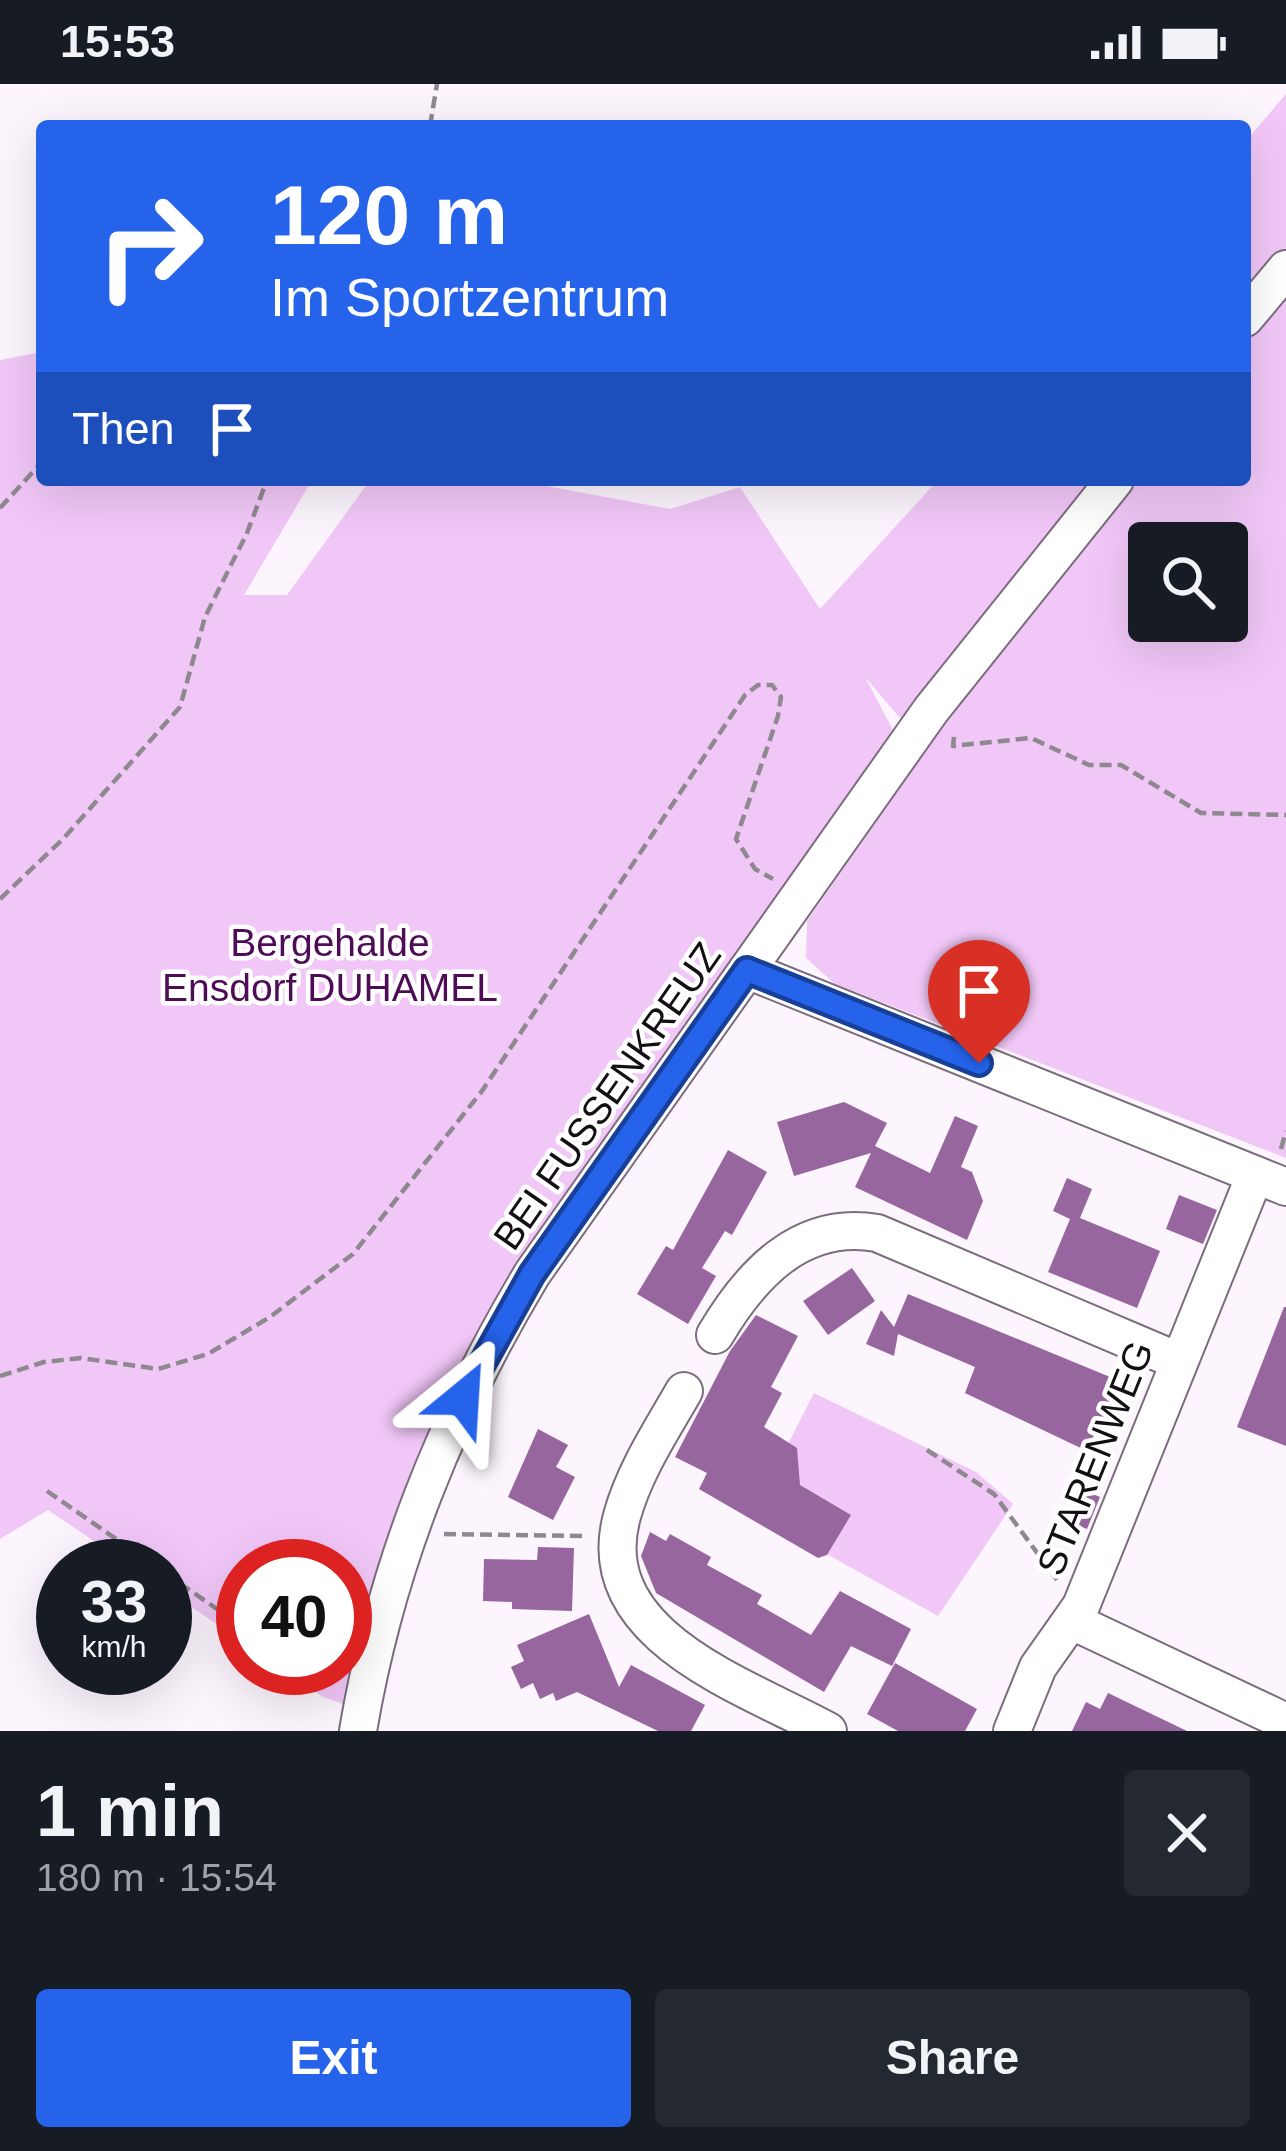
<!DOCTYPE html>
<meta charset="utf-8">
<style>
:root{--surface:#171b24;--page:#242831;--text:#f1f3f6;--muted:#9ea1a6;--accent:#2563eb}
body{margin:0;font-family:Arial,sans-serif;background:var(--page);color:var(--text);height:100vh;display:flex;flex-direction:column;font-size:45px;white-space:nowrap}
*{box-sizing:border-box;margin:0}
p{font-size:39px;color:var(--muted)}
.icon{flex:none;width:66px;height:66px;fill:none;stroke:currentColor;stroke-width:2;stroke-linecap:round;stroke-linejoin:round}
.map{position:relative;height:1647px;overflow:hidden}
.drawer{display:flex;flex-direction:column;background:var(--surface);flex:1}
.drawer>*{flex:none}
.hud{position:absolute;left:36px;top:36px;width:1215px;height:366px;border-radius:12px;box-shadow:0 12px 48px #0002;background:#2563eb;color:#fff;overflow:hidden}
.controls{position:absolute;left:1128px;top:438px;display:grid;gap:24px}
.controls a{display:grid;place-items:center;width:120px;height:120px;border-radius:12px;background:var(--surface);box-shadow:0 12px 48px #0002;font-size:60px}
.speed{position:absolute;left:36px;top:1455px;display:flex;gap:24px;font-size:60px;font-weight:700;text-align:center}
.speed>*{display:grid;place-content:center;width:156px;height:156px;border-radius:50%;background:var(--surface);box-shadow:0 12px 48px #0002;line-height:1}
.speed small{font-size:30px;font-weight:400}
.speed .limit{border:18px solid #d22;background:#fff;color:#111}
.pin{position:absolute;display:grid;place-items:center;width:102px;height:102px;color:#fff;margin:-123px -51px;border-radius:50% 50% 50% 0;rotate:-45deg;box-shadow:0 0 12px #0007}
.pin .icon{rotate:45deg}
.me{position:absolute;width:132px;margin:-66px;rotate:27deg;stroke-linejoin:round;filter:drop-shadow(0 0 9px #0008)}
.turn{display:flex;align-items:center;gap:42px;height:252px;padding:0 36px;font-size:54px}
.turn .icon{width:156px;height:156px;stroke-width:2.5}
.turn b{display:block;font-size:84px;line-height:102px}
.then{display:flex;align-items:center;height:114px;padding:0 36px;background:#0003;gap:24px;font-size:45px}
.round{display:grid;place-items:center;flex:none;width:126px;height:126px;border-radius:12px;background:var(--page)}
.summary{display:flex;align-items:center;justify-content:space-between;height:204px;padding:0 36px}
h1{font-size:72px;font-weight:800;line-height:90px}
.primary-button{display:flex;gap:24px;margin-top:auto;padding:24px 36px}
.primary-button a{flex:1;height:138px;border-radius:12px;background:var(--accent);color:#fff;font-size:48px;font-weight:800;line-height:138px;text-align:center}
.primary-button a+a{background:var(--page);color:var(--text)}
.status{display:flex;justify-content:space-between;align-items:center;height:84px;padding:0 60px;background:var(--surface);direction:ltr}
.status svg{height:33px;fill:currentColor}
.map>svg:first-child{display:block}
.green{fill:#f1c7f7;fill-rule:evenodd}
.building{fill:#98669f}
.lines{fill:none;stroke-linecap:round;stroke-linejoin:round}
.minor-casing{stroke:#7c6d7e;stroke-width:40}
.path{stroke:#8e888f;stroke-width:4.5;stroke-dasharray:12 6;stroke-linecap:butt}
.minor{stroke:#fff;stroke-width:36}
.route-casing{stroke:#184099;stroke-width:30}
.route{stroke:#2563eb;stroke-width:21}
.labels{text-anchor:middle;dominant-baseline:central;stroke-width:9;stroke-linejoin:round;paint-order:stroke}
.park-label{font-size:39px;fill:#4e0c57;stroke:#fff}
.street-label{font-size:39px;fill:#140e15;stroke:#fff}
</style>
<div class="status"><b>15:53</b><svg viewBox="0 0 49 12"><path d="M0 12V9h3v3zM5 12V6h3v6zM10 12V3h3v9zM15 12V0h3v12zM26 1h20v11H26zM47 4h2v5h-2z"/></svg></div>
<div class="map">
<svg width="1286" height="1647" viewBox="0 0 1286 1647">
<rect width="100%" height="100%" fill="#fcf5fd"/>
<g class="green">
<path d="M1286,10V1074L835,900L806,874L807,837L933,657L899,633L865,593L896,652L531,1166L349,1622L323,1613L281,1584H345V1482H243V1558L165,1505V1482H131L48,1426L0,1455V276L42,268V396H312L244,511H287L370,396H514L670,425L740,403L820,525L938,396H1245V58ZM1149,459H1227V537H1149Z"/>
<path d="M814,1309L976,1388L1013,1420L938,1532L753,1429Z"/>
</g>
<g class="building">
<path d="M844,1018L887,1039L875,1062L930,1089L955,1032L978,1042L961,1083L972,1088L983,1117L967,1156L855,1103L871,1069L794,1092L777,1038Z"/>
<path d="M728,1066L767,1088L732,1151L725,1147L702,1184L716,1192L688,1240L637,1210L666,1162L673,1166Z"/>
<path d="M1067,1094L1092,1105L1080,1134L1160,1167L1137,1224L1048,1188L1070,1135L1053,1127Z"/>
<path d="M1179,1111L1217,1126L1203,1160L1166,1145Z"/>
<path d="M852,1184L875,1217L828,1251L803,1217Z"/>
<path d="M908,1210L1132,1302L1113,1346L1099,1340L1087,1367L965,1309L975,1283L898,1250L894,1272L866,1260L881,1226L894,1243Z"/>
<path d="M1284,1223H1286V1362L1237,1343Z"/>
<path d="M756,1231L798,1252L771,1303L782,1309L764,1343L797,1364L800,1401L851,1431L827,1471L818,1474L699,1405L707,1389L675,1373L730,1267Z"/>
<path d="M538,1345L568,1361L556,1383L575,1393L553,1436L508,1413Z"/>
<path d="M1080,1405L1100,1413L1087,1445L1067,1437Z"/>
<path d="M650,1448L666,1457L670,1450L711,1473L707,1481L762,1511L757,1520L811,1551L840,1507L911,1545L892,1582L851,1562L824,1608L656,1509L641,1472Z"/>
<path d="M538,1463L574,1464L572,1527L512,1525V1518L483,1517L484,1475L537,1476Z"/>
<path d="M589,1530L619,1603L631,1581L705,1621L691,1647H658L577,1608L556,1617L553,1609L540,1615L533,1599L521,1605L511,1583L524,1577L517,1561Z"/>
<path d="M895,1579L977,1625L965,1647H898L867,1630Z"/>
<path d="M1108,1609L1187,1647H1072L1086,1618L1100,1625Z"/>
</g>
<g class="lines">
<g class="minor-casing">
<g id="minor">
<path d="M1245,234L1286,185"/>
<path d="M747,886L1286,1103"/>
<path d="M715,1251C751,1190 801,1136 877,1149L1178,1277"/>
<path d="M684,1307C661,1347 634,1388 622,1432C589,1552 746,1602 828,1647"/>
<path d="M1074,1538L1286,1638"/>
<path d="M358,1647C386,1481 446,1334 532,1190L931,626L1115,396"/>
<path d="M1012,1647L1038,1583L1081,1522L1255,1091"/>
</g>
</g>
<g class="path">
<path d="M430,42L437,0"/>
<path d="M0,424L42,378"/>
<path d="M954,653L953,662L1031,654L1089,681H1121L1201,729L1286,731"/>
<path d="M0,815L63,755L180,623L205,533L247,449L267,396"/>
<path d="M1281,1065L1286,1047"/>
<path d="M0,1292L44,1278L81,1274L158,1285L208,1270L270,1233L353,1170L482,1007L745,611L758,601H772L781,613L778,632L736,755L755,785L773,795"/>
<path d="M927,1366L994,1410L1057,1496"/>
<path d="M47,1407L155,1482"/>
<path d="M444,1450L588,1452"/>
<path d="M165,1489L243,1543"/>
<path d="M324,1584L338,1590"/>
</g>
<use href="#minor" class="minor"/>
</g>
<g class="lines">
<g class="route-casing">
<path id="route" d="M463,1314L532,1190L747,886L979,979"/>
</g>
<use href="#route" class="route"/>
</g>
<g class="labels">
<g class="park-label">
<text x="330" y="858">Bergehalde<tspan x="330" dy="45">Ensdorf DUHAMEL</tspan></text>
</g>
<g class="street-label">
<text transform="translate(607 1012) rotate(-55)">BEI FUSSENKREUZ</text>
<text transform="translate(1095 1374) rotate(-68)">STARENWEG</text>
</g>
</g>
</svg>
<div class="controls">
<a><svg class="icon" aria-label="search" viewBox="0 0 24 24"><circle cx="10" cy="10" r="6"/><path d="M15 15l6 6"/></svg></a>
</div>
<div class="speed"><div>33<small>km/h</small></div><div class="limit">40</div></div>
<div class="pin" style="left:979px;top:979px;background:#d93025"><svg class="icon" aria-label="arrive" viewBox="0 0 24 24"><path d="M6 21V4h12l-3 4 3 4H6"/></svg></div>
<svg class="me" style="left:463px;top:1314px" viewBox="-20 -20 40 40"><path d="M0-17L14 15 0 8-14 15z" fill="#2563eb" stroke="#fff" stroke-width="4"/></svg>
<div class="hud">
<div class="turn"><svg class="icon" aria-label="right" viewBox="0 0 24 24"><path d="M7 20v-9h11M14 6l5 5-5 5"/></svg><div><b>120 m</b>Im Sportzentrum</div></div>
<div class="then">Then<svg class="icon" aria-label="arrive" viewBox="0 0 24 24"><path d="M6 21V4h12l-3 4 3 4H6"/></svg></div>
</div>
</div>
<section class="drawer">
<div class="summary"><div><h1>1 min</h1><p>180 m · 15:54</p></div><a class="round"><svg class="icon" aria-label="close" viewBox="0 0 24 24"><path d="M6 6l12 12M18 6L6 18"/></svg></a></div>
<div class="primary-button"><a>Exit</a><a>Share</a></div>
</section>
